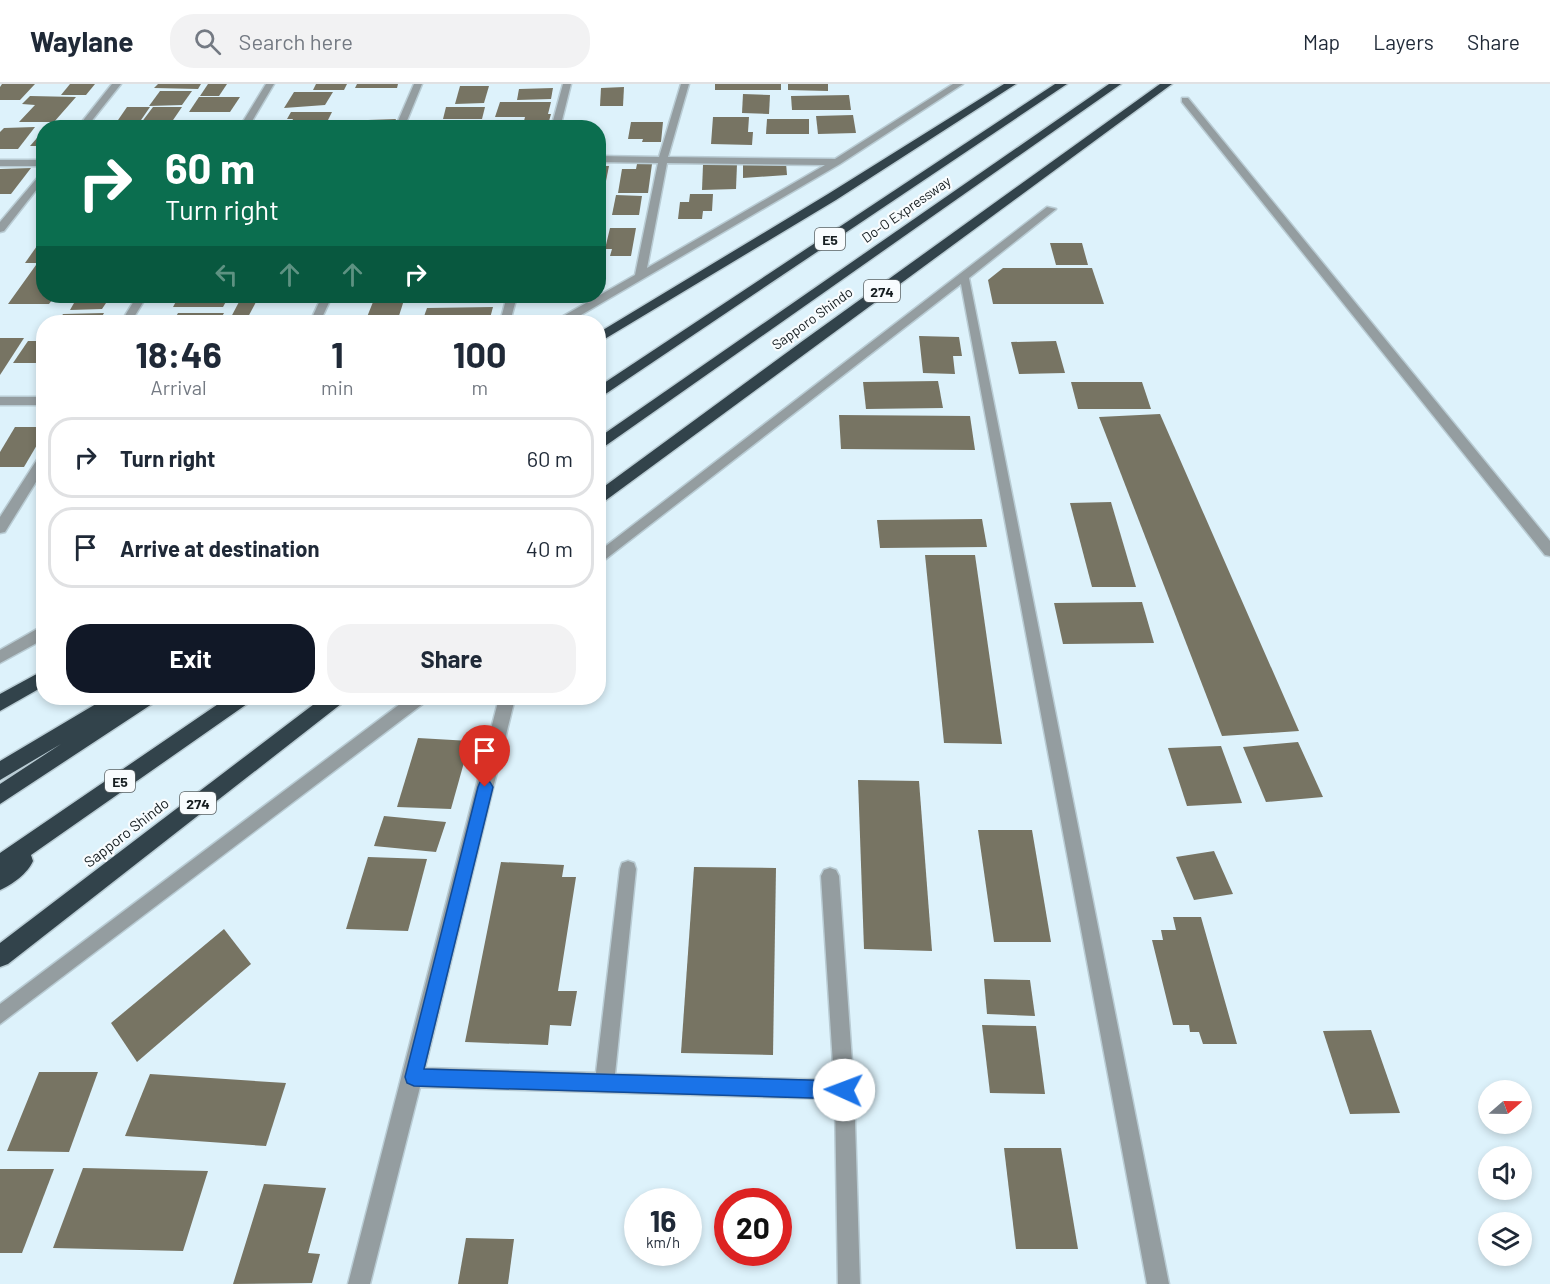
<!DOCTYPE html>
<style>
:root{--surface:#fff;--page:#f2f2f3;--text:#1f2937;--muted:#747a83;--line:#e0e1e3;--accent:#111827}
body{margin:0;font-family:Barlow,sans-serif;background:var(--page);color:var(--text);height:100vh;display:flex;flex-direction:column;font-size:22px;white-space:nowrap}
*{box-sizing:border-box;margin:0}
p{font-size:20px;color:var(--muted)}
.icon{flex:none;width:33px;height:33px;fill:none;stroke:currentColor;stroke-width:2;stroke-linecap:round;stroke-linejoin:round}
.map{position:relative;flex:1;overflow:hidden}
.details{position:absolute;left:36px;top:231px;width:570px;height:390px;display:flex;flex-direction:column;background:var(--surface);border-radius:24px;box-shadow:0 3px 9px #0003}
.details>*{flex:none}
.banner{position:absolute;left:36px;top:36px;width:570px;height:183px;border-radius:24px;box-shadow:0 3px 9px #0003;background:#0b6e4f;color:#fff;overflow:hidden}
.needle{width:39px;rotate:70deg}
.tools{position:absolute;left:1478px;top:996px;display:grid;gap:12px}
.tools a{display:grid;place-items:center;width:54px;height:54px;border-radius:50%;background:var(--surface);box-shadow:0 3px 9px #0003;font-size:30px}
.speed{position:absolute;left:624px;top:1104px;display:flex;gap:12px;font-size:30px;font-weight:700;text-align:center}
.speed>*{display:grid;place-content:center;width:78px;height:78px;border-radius:50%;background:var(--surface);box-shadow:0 3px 9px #0003;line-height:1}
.speed small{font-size:15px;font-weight:400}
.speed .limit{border:9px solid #d22;background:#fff;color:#111}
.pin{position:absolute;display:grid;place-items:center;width:51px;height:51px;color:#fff;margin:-62px -26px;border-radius:50% 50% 50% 0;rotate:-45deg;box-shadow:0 0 6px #0007}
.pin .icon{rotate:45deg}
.me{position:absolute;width:66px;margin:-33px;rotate:272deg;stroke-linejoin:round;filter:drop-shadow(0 0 4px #0008)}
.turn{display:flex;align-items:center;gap:21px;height:126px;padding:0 30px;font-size:27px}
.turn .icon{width:78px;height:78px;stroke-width:2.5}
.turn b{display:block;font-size:42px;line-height:51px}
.lanes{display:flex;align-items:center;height:57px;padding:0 30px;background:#0003;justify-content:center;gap:30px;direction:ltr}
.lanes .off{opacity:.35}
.eta{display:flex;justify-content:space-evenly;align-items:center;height:102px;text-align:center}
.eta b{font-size:36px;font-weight:700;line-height:42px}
.action{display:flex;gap:12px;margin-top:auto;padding:12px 30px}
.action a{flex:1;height:69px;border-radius:24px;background:var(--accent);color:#fff;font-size:24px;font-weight:700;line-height:69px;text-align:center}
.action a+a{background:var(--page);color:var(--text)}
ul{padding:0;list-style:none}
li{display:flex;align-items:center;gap:18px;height:81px;margin:0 12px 9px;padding:0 18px;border:3px solid var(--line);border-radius:24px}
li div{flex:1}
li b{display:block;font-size:22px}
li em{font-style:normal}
header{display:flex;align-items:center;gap:36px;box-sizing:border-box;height:84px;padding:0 30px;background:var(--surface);border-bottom:2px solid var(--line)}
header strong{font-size:28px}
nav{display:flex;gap:33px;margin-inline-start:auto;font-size:21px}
.search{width:420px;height:54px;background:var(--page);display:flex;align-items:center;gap:15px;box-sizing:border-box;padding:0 21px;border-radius:24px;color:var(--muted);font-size:22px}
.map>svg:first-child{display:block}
.building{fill:#777463}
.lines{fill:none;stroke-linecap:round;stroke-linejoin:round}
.minor-casing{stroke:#b9ccd4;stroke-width:3}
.highway-casing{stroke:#b9ccd4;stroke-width:3}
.minor{fill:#949da0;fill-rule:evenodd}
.highway{fill:#32434b;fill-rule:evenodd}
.route{fill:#1a73e8;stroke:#114b97;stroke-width:1.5}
.labels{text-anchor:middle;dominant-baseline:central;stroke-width:4.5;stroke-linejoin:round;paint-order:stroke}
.far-street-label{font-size:14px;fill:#161e21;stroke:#f8fcfe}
.shield{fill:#f8fcfe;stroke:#5a6163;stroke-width:1.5}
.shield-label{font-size:14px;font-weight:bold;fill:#161e21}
.street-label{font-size:15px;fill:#161e21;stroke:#f8fcfe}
</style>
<header>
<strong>Waylane</strong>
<div class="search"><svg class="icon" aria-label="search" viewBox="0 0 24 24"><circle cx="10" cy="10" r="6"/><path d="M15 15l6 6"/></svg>Search here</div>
<nav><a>Map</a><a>Layers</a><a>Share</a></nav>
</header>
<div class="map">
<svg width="1550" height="1200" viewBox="0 0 1550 1200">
<rect width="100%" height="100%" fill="#ddf2fb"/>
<g class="building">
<path d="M2,0H35L20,16H0V3Z"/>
<path d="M70,0H95L86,11H61Z"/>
<path d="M158,0H201L198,5L154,4Z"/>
<path d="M208,0H227L219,12H200Z"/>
<path d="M316,0H347L344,6H313Z"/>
<path d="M357,0H398L397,4H355Z"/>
<rect x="715" y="0" width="66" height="6"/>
<path d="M788,0H828V7L788,6Z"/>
<path d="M460,2H489L484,19L455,20Z"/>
<path d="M624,3L623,22H600L601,4Z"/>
<path d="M553,4L551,15L517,16L519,5Z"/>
<path d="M160,7H192L182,21L149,22Z"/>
<path d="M294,8H333L325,21L284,24Z"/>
<path d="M743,10L770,11L769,30L742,29Z"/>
<path d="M849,11L851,26H792L791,12Z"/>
<path d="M30,12L76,13L54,38H19L35,21L22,20Z"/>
<path d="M199,13H240L230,28H189Z"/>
<path d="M500,18H551L548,30H551L549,37H524L525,33H495Z"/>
<path d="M127,23H150L139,39H116Z"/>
<path d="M153,23H182L171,39H141Z"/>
<path d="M446,23H485L482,35H443Z"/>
<path d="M291,28H332L324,44L289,43L293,35H287Z"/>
<path d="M853,31L856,49L818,50L816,32Z"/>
<path d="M713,33H749L748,48H753L752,61L711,60Z"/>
<path d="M396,35L392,44H364L368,36Z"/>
<path d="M767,35H809V50H766Z"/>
<path d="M344,38H361L359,44H342Z"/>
<path d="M631,38H663L661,58H642L643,55H628Z"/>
<path d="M234,39L232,44H195L198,40Z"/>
<path d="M551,39L550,44H527L528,40Z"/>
<path d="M144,40H172L170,44H142Z"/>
<path d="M483,40L482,44H438L439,41Z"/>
<path d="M35,43L18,65H0V48L4,44Z"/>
<path d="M44,46V62H30Z"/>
<path d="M743,79H786L787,91L743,94Z"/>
<path d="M637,80H652L648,109H618L622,85H636Z"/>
<path d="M737,80L736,105L702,106L703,81Z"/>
<path d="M598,82H609L604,107H598Z"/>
<path d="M31,84L11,110H0V85Z"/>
<path d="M690,110H713L712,127H703L702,135H678L680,118H689Z"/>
<path d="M616,111L642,112L639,131H612Z"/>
<path d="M610,144H636L631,172H610L612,165H605Z"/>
<path d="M44,152V179H25Z"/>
<path d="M1050,159H1082L1088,181H1056Z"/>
<path d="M36,181H44V212H55L49,220H8Z"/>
<path d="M1003,184H1092L1104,220H993L988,196Z"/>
<path d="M78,212H120L115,219H106L102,225L70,226Z"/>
<path d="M179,212H229L223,223H173Z"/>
<path d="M281,212H313L310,219H277Z"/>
<path d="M456,212H497L495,219H454Z"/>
<path d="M531,212H574L573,214H558L556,219H528Z"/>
<path d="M375,213H405L397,238H365Z"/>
<path d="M240,216H257L247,235H230Z"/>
<path d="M493,223L489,238H422L427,224Z"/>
<path d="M104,229L99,238H58L63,230Z"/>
<path d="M178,229H224L219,238H173Z"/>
<path d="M919,252L959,253L962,272H953L955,290L923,289Z"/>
<path d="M0,254H24L0,291Z"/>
<path d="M28,257H44V279H13Z"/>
<path d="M1056,257L1065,289L1019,290L1011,258Z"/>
<path d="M938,297L943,324L866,325L863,298Z"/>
<path d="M1071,298H1142L1151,325H1078Z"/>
<path d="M1160,330L1299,647L1222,652L1099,333Z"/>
<path d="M839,331L970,332L975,366L841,365Z"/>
<path d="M15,343H44V349L24,383H0V368Z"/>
<path d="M1111,418L1136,503H1092L1070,419Z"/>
<path d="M982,435L987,463L880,464L877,436Z"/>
<path d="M925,471H975L1002,660L944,659Z"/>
<path d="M1142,518L1154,559L1063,560L1054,519Z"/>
<path d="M418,654L470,657L451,725L397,723Z"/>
<path d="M1298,658L1323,713L1266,718L1243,663Z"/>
<path d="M1221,662L1242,719L1187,722L1168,664Z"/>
<path d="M858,696L919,697L932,867L864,865Z"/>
<path d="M384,732L446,738L436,768L374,762Z"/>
<path d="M978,746H1032L1051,858H994Z"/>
<path d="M1214,767L1233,810L1194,816L1176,773Z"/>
<path d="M368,773L427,775L408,847L346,845Z"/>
<path d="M501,778L564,781L562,793H576L558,907H577L571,942L550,941L548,961L465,958Z"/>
<path d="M694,783L776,784L773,971L681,969Z"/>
<path d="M1173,833H1201L1237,960H1203L1199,948H1190L1189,941H1173L1152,856H1163L1161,846H1176Z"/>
<path d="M224,845L251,880L137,978L111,939Z"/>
<path d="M984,895L1030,896L1035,932L987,930Z"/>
<path d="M982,941L1036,942L1045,1010L990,1009Z"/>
<path d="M1371,946L1400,1029L1350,1030L1323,947Z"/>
<path d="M39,988H98L69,1068L7,1067Z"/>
<path d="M150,990L286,999L266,1062L125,1052Z"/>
<path d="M1004,1064H1061L1078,1165H1016Z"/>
<path d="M83,1084L208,1087L183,1167L53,1164Z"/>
<path d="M0,1085H54L22,1169H0Z"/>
<path d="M264,1100L326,1104L308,1169L320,1170L312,1199L233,1200Z"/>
<path d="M466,1154L514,1155L508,1200H458Z"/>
</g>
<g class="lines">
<g class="minor-casing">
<g id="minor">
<path d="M112,0H121L86,44H77Z"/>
<path d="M266,0H274L248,44H239Z"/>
<path d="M414,0H422L404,44H395Z"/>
<path d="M563,0H571L560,44H551Z"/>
<path d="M681,0H689L668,73L835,75L953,0H963L840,80L569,238H557L558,235L635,191L658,79L598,78V72L659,73ZM667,79L825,81L647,184Z"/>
<path d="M1182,14H1188L1550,457V472L1545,471L1182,18Z"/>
<rect x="0" y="76" width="44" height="6"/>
<path d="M44,86V96L4,147L0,148V138Z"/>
<path d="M1047,123L1056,125L969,194L1169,1200H1147L961,200L598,481V468Z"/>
<path d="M137,212H147L131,238H121Z"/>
<path d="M322,212H332L320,238H310Z"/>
<path d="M507,212H517L510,238H500Z"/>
<rect x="0" y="313" width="44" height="8"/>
<path d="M44,370V385L5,448L0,449V433L40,371Z"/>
<path d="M44,541V555L0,579V566Z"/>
<path d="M408,614H427L424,619L0,940V920Z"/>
<path d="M499,614H515L425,984L596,989L620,785L622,779L628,777L634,779L636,785L615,990L834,996L821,792L824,786L830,784L836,786L839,792L854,1006L860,1200H838L835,1015L420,1003L370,1200H348Z"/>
</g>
</g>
<g class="highway-casing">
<g id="highway">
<path d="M1004,0H1016L836,116L598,259V249L828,110Z"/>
<path d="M1055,0H1067L598,315V303Z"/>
<path d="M1109,0H1121L598,367V354Z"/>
<path d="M1160,0H1172L598,422V407L804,256Z"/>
<path d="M44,586V602L0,627V610Z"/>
<path d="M106,614H155L152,620L0,720V700L61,660L0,696V677Z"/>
<path d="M227,614H250L247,620L31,771L33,777C28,789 12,801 0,806V769Z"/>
<path d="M322,614H344L341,620L8,880L0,883V859Z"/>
</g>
</g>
<use href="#minor" class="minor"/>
<use href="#highway" class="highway"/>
</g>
<path class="route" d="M485,696L490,698L493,703L424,985L844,997L850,1000L853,1006L850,1012L844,1015L414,1002L407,999L405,993L478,703L480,698Z"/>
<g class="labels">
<g class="far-street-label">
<text transform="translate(906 125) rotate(-35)">Do-O Expressway</text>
<text transform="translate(812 234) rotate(-36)">Sapporo Shindo</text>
</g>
<g class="shield">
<rect x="815" y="144" width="30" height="22" rx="4.5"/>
<rect x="864" y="196" width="36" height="22" rx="4.5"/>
<rect x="105" y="686" width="30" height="22" rx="4.5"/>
<rect x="180" y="708" width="36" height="22" rx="4.5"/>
</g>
<g class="shield-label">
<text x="830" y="155">E5</text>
<text x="882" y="207">274</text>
<text x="120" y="697">E5</text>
<text x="198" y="719">274</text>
</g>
<g class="street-label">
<text transform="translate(126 748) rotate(-38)">Sapporo Shindo</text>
</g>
</g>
</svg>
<div class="tools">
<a><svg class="needle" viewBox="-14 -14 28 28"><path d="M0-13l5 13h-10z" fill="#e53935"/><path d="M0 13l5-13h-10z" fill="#747a83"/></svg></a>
<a><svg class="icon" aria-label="sound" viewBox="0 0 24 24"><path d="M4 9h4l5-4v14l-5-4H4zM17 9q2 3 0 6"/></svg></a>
<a><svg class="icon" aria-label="layers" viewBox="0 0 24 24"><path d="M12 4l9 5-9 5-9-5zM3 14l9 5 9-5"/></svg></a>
</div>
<div class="speed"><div>16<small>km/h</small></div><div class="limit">20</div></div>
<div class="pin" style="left:485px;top:703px;background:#d93025"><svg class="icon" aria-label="arrive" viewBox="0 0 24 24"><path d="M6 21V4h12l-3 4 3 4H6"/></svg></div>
<svg class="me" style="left:844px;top:1006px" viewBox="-20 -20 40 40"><circle r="19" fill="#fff"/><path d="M0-13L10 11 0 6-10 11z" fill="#1a73e8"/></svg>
<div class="banner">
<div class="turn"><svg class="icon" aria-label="right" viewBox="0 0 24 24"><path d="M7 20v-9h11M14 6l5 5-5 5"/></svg><div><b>60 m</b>Turn right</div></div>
<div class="lanes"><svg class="icon off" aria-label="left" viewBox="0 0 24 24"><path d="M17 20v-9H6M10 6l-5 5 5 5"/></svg><svg class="icon off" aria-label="ahead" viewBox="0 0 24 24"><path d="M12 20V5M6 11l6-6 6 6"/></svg><svg class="icon off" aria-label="ahead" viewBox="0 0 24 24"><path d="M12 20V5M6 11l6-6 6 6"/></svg><svg class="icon" aria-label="right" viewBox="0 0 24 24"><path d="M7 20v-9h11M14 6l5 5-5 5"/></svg></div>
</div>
<section class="details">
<div class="eta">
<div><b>18:46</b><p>Arrival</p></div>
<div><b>1</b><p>min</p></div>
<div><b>100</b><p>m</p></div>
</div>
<ul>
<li><svg class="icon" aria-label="right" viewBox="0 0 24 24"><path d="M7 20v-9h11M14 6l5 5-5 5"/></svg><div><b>Turn right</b></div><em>60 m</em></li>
<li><svg class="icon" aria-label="arrive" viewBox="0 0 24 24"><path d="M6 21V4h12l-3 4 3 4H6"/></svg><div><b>Arrive at destination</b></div><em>40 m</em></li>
</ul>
<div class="action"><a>Exit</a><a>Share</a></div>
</section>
</div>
